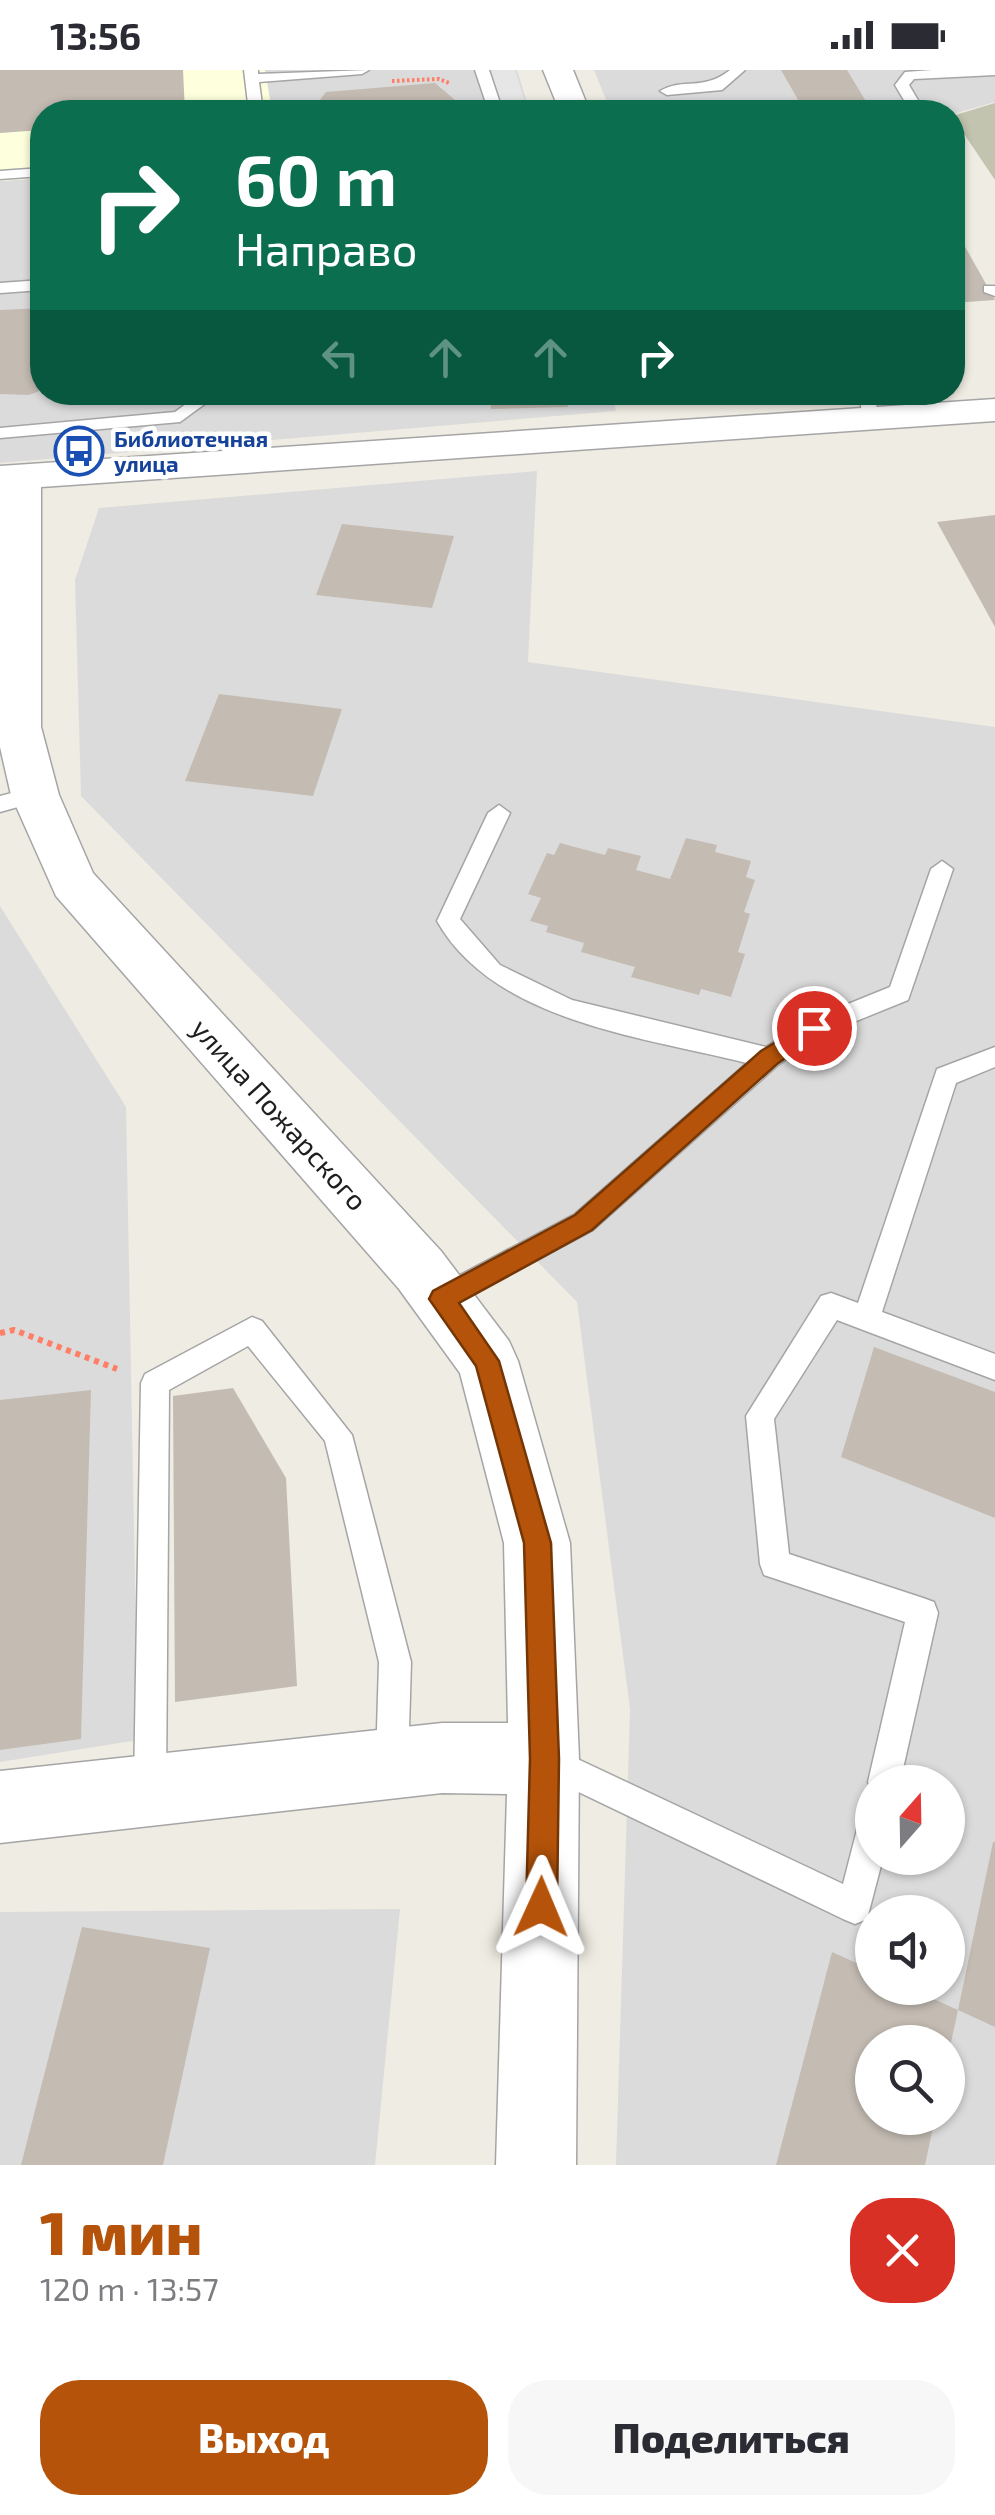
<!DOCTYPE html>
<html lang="ru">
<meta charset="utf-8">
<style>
:root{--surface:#fff;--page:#f7f7f7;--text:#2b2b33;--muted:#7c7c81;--accent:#b45309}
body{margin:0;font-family:"Exo 2",sans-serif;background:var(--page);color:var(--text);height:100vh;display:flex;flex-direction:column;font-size:38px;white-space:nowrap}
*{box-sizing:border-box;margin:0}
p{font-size:32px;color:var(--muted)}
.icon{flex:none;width:55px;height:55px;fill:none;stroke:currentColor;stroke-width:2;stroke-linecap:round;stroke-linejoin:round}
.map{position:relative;height:2095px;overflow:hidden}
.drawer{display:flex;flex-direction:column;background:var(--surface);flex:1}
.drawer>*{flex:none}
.banner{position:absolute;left:30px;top:30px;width:935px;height:305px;border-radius:40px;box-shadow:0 2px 8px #0004;background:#0b6e4f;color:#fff;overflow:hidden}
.needle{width:65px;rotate:20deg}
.fabs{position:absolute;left:855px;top:1695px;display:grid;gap:20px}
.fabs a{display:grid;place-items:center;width:110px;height:110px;border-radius:50%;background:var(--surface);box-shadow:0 2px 8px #0004;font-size:50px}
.pin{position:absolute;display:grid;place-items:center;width:85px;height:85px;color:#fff;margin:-42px;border:5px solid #fff;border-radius:50%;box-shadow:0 2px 10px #0007}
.me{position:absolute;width:110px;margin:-55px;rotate:1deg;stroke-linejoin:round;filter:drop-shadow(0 0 8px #0008)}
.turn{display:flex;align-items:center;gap:35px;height:210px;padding:0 40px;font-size:45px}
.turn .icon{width:130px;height:130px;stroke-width:2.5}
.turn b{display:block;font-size:70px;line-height:85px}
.lanes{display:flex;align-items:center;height:95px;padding:0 40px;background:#0003;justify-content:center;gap:50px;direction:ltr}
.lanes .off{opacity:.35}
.round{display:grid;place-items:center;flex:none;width:105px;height:105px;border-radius:40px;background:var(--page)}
.overview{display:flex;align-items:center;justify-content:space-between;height:170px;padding:0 40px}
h1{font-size:60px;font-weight:800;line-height:75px;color:var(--accent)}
.button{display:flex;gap:20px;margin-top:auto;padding:20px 40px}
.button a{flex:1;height:115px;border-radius:40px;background:var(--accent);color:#fff;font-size:40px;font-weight:800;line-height:115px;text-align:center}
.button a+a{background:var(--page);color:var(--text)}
.status{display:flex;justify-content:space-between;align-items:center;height:70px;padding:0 50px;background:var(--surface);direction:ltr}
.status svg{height:28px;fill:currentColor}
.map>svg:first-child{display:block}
.residential{fill:#dcdbdb;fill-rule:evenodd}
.education{fill:#fdffdd}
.construction{fill:#c3c4af}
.parking{fill:#e6e6e6}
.building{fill:#c4bcb3}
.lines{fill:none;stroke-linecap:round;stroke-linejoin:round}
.service-casing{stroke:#a5a5a5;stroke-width:3}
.tertiary-casing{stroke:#a5a5a5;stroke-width:3}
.path-far1{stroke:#fe7f65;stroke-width:4;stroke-dasharray:2.5 2.5;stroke-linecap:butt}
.path{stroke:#fe7f65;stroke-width:6;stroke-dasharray:5 5;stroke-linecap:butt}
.service{fill:#fff;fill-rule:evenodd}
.tertiary{fill:#fff;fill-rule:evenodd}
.route{fill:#b45309;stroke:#753606;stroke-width:2.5}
.labels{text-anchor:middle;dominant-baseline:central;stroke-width:9;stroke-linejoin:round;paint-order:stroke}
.far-transit-label{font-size:22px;font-weight:bold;fill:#164399;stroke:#fff;text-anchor:start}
.street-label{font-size:28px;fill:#1e1e1e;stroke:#fff}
</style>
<div class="status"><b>13:56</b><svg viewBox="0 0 49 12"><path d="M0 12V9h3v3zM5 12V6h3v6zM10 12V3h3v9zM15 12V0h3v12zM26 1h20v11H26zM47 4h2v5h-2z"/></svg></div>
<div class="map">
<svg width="995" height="2095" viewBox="0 0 995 2095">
<rect width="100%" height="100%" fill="#efece3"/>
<g class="residential">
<path d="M265,0H517L530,42H272Z"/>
<path d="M594,0H995V32L953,44L611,42Z"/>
<path d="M42,108V322H611L616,341L0,393V111Z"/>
<path d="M537,401L528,592L995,657V2095H616L630,1639L577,1232L81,726L75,510L99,438ZM872,1712H948V1788H872ZM872,1842H948V1918H872ZM872,1972H948V2048H872Z"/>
<path d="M0,836L126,1037L138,1670L0,1692Z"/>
<path d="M400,1839L375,2095H0V1842Z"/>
</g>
<path class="education" d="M0,0H265L272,42H42V108L0,111Z"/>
<path class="construction" d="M995,33V110L952,46Z"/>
<path class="parking" d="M491,0H515L528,42H503Z"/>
<g class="building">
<path d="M0,0H183L185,42H42V60L0,63Z"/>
<path d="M781,0H847L870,38L805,42Z"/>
<path d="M435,13L455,30L450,34L463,42H321L314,38L326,22Z"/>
<path d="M952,166H959L995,230L952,233Z"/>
<path d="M42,238V320L29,325L0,324V240Z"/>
<path d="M490,322H566L568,337L491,339Z"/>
<path d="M995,445V557L937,452Z"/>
<path d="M342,454L454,466L432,538L316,525Z"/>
<path d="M219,624L342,639L313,726L185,711Z"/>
<path d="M686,768L717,775L715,782L751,791L746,807L755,810L744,842L750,844L738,882L745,884L731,927L701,919L699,925L631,907L635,897L581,882L584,873L546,862L548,856L530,851L541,828L528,824L547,783L554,785L560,773L605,785L608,778L641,786L636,800L670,809Z"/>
<path d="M874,1277L995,1322V1448L841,1387Z"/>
<path d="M233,1318L286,1408L297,1616L175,1632L173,1326Z"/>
<path d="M91,1320L81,1669L0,1680V1330Z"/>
<path d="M993,1772H995V1957L958,1940Z"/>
<path d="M82,1857L210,1878L163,2095H21Z"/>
<path d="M832,1882L872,1900V1918H909L958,1940L949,1982L948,1972H872V2048H935L925,2095H776Z"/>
</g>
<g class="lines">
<g class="service-casing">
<g id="service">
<path d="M244,0H258V4L369,0L362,4L259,12L263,42H249Z"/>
<path d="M475,0H489L503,42H489Z"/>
<path d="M730,0H745L722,20L667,25L660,21C684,7 702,22 730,0Z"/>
<path d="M932,0H995V5L914,9L909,15L925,42H911L895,15L905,2Z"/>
<path d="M42,98V106L0,109V101Z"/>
<path d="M42,210V220L0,223V213Z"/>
<path d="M984,216H995V226L984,222Z"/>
<path d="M202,322H221L180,352L0,368V358L175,342Z"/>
<path d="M860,322H876L877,352L862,348Z"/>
<path d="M35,717L46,725L43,730L0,742V726Z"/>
<path d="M499,735L510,743L460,849L500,895L572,930L766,977L806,951L890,917L931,799L942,791L953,799L908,930L822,965L778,995L593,1160L442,1241L432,1238L428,1229L432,1220L575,1144L747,993C644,967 494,952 437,851L488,743Z"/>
<path d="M995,977V997L956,1013L882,1242L995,1284V1310L837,1250L774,1349L789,1484L923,1528L934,1532L938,1543L900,1712H872V1723L868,1712L905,1552L764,1505L760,1494L746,1346L821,1226L831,1223L858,1233L937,999Z"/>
<path d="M252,1247L262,1251L352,1365L411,1592L408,1693L403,1704L392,1709L381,1704L376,1693L379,1592L325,1371L248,1276L169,1320L166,1717L161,1728L150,1733L139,1728L134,1717L141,1313L145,1304Z"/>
<path d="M552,1677L843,1814L860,1748L872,1744V1788H883L867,1849L855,1854L843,1849L541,1704L536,1693L541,1682Z"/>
</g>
</g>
<g class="tertiary-casing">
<g id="tertiary">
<path d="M543,0H573L590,42H560Z"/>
<path d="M995,329V351L41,417V657L59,725L93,803L441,1181L509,1271L518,1291L570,1473L579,1689L576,2095H496L507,1724L442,1723L0,1773V1701L442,1653H508L504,1473L460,1303L399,1219L56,826L11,725L0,677V396Z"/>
</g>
</g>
<path class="path-far1" d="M392,11L439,9L449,13"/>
<path class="path" d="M0,1263L14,1260L117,1299"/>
<use href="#service" class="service"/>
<use href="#tertiary" class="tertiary"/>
</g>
<path class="route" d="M814,949L824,958L821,964L777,994L592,1160L459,1233L499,1291L551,1473L559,1689L557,1837L552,1848L541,1852L530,1848L526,1837L530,1689L524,1473L476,1296L429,1229L433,1221L575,1145L761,981Z"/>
<defs>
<g id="bus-ring" transform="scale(2.5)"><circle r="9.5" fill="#fff" stroke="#1a4fb4" stroke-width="1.5"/><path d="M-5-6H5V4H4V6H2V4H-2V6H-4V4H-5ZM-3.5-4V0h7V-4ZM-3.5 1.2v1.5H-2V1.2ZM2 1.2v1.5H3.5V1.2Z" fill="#1a4fb4"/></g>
</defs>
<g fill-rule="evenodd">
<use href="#bus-ring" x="79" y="381"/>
</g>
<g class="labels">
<g class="far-transit-label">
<text x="114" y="368">Библиотечная<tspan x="114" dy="25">улица</tspan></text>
</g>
<g class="street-label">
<text transform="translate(280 1044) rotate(48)">улица Пожарского</text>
</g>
</g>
</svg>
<div class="fabs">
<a><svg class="needle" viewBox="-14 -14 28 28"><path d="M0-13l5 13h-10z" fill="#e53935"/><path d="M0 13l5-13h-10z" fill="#7c7c81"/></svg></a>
<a><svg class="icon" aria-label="sound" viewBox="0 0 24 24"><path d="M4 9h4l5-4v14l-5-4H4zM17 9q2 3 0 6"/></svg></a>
<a><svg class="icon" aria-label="search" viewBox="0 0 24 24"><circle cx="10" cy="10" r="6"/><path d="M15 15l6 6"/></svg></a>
</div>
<div class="pin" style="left:814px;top:958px;background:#d93025"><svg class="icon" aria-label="arrive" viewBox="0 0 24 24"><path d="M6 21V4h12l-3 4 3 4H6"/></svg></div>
<svg class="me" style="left:541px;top:1837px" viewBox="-20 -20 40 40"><path d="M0-17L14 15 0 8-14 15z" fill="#b45309" stroke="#fff" stroke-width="4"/></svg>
<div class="banner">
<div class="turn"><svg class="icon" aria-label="right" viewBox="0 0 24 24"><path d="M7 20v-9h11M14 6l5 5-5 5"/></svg><div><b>60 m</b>Направо</div></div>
<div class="lanes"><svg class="icon off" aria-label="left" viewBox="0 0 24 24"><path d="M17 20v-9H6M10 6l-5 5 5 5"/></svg><svg class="icon off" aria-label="ahead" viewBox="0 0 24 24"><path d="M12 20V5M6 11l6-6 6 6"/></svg><svg class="icon off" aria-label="ahead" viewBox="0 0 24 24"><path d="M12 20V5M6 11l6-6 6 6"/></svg><svg class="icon" aria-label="right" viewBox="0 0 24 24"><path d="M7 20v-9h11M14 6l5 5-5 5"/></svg></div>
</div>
</div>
<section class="drawer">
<div class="overview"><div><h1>1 мин</h1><p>120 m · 13:57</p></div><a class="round" style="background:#d93025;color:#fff"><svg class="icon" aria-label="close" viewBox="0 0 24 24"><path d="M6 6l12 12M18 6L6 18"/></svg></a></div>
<div class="button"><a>Выход</a><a>Поделиться</a></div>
</section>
